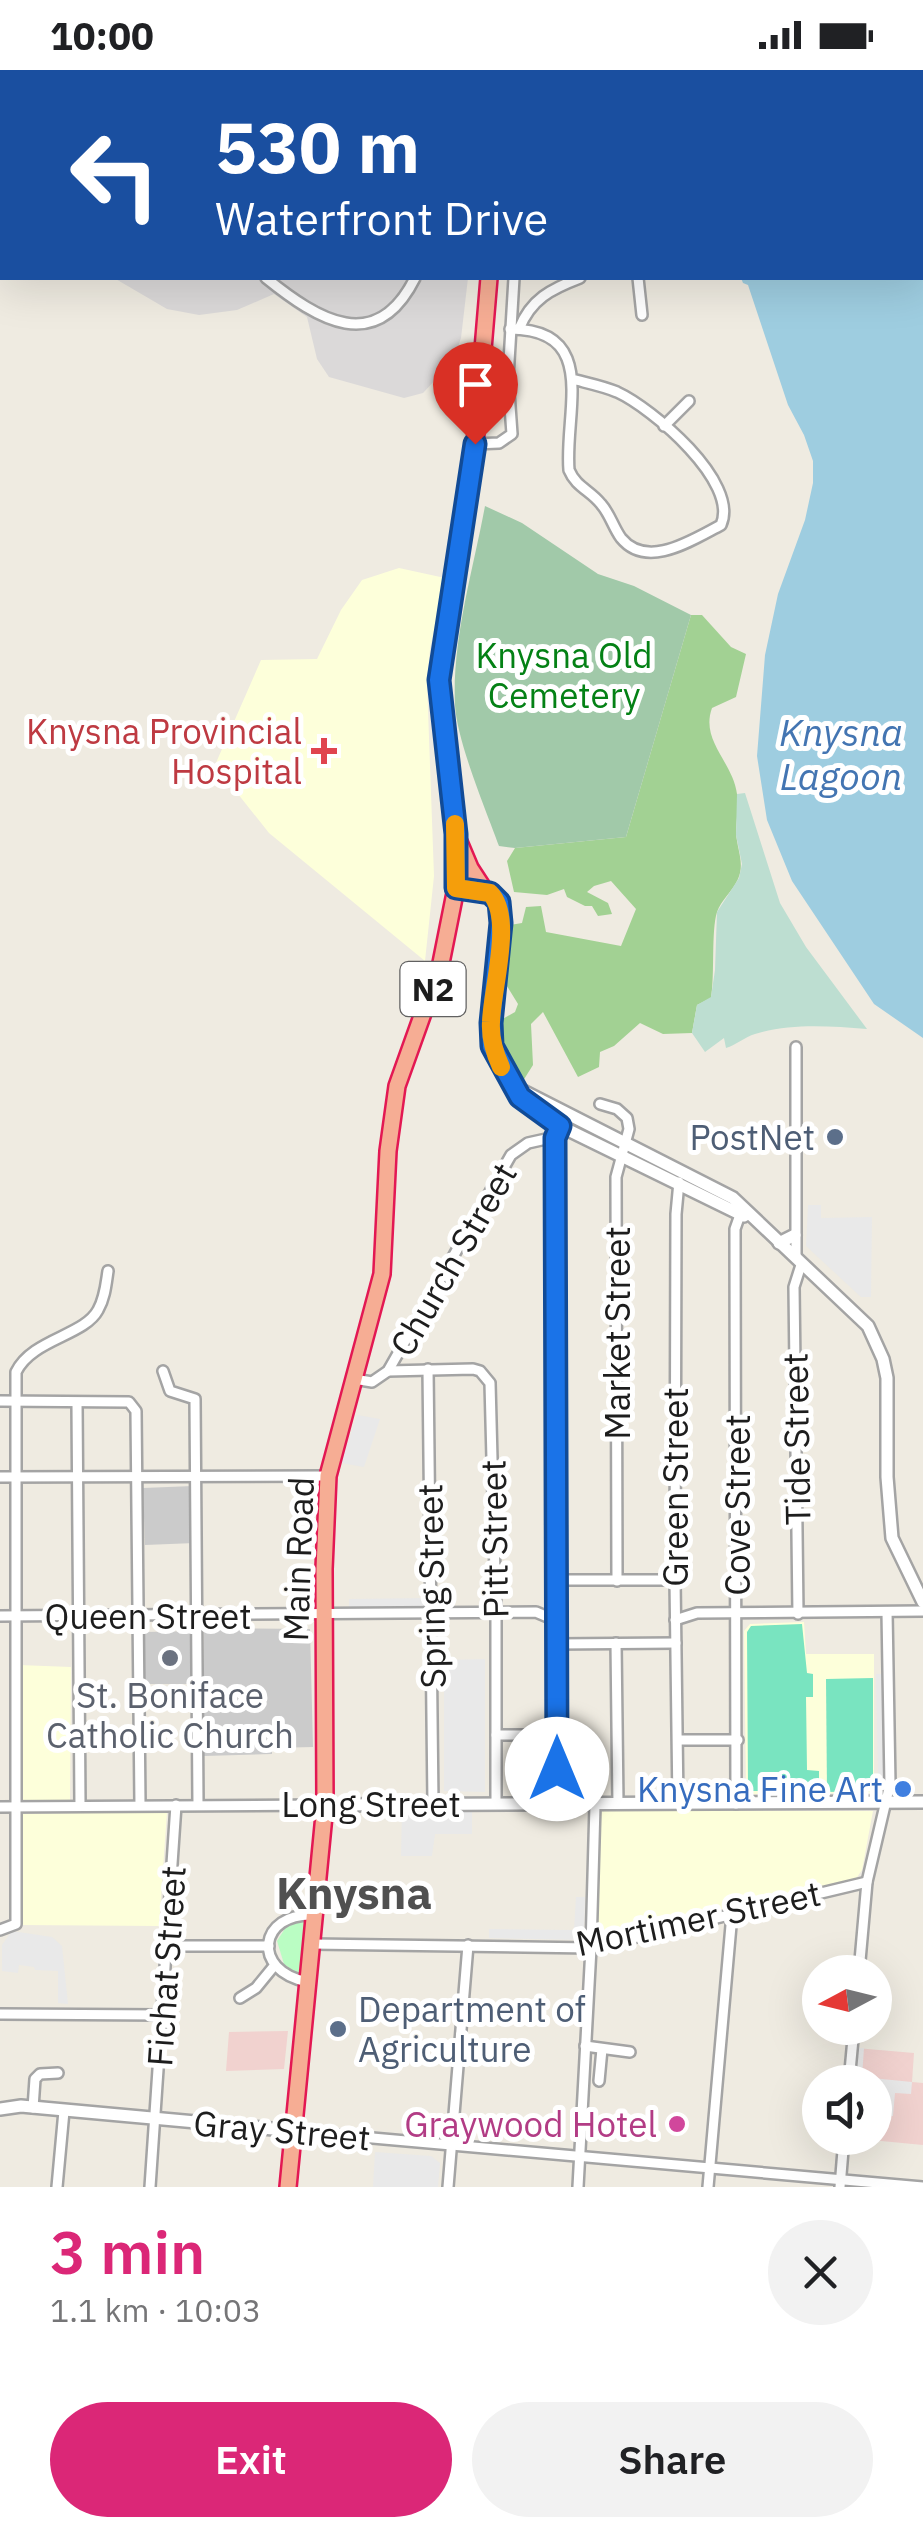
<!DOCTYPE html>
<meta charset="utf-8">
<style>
:root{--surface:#fff;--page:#f2f2f2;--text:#202124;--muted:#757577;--accent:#db2777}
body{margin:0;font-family:"IBM Plex Sans",sans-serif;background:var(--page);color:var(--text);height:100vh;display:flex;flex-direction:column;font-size:38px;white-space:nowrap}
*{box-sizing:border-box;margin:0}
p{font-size:32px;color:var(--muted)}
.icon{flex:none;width:55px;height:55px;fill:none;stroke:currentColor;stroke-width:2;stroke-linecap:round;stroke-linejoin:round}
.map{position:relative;height:2117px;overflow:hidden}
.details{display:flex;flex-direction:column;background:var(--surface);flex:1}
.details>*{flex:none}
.banner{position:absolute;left:0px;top:0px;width:925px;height:210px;box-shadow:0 10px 40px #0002;background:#1a4fa0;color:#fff;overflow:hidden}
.needle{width:65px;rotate:263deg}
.tools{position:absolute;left:802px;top:1885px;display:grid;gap:20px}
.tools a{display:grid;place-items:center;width:90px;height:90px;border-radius:50%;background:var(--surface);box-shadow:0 10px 40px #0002;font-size:50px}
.pin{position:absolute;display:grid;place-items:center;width:85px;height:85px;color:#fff;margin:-102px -42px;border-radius:50% 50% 50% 0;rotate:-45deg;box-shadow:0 0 10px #0007}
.pin .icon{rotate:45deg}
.me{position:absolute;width:110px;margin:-55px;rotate:0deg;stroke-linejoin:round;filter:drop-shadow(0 0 8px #0008)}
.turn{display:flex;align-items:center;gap:35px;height:210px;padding:0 50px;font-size:45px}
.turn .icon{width:130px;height:130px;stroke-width:2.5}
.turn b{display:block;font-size:70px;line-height:85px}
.round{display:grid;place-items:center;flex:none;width:105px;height:105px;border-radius:52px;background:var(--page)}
.headline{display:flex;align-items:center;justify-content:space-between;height:170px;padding:0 50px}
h1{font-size:60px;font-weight:600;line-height:75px;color:var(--accent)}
.action{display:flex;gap:20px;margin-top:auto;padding:20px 50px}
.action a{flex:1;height:115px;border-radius:60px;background:var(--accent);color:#fff;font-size:40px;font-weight:600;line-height:115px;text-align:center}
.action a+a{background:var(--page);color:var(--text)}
.status{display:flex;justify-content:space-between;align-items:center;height:70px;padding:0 50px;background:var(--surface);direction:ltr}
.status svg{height:28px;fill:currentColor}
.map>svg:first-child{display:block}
.residential{fill:#dbd9d9}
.commercial{fill:#f1d2cf}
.education{fill:#fdffda}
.religious{fill:#cbcbcb}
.forest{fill:#a2d193}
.wetland{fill:#bdded1}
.cemetery{fill:#a1c9a9}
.park{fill:#bafdc3}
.pitch{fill:#79e4c0}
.parking{fill:#e9e9e9}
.water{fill:#9ecde0}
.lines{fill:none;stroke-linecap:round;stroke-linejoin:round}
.minor-casing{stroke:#a4a4a4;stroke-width:14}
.tertiary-casing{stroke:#a4a4a4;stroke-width:16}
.trunk-casing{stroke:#e31853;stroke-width:20}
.minor{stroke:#fff;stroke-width:9}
.tertiary{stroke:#fff;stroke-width:11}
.trunk{stroke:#f6ad94;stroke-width:15}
.route-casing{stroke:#114b97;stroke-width:25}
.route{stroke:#1a73e8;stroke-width:18}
.slow{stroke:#f59e0b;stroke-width:18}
.health-dot{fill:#e0444e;stroke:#fff;stroke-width:4}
.service-dot{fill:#5c6f8a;stroke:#fff;stroke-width:4}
.worship-dot{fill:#6b7280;stroke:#fff;stroke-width:4}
.shop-dot{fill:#3f7fe0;stroke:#fff;stroke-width:4}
.hotel-dot{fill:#d1479c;stroke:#fff;stroke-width:4}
.labels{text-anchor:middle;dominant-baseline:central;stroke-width:10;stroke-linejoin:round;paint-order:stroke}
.shield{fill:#fff;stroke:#616161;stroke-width:2.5}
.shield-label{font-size:32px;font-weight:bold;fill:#1d1d1d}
.park-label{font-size:35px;fill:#048115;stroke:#fff}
.health-label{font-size:35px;fill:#be3a42;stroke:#fff;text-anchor:end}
.service-label{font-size:35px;fill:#4e5e75;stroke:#fff;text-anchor:end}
.street-label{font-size:35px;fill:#1d1d1d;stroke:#fff}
.worship-label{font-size:35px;fill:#5b616d;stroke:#fff}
.shop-label{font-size:35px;fill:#366cbe;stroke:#fff;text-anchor:end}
.hotel-label{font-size:35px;fill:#b23c85;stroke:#fff;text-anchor:end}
.water-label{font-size:38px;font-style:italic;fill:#4375b2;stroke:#fff}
.district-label{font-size:45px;font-weight:bold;fill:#505050;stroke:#fff}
</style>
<div class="status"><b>10:00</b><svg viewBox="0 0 49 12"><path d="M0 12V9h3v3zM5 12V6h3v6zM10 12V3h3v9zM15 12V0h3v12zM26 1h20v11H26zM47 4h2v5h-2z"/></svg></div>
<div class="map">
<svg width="923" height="2117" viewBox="0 0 923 2117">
<rect width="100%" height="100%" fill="#efebe1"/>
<g class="residential">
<path d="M15,0H402L15,2Z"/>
<path d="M114,208H468L461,268L453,291L423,323L404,328L329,307L317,289L307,247L274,224L237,240L199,245L167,239Z"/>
</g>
<g class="commercial">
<path d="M288,1961L284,1999L226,2001L229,1962Z"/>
<path d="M856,1978L914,1983L912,2012L923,2013V2075L850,2068H875V2012H853Z"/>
</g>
<g class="education">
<path d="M399,498L445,508L430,579L427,612L434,806L425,891L269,763L215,695L261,590L317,589L341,540L362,510Z"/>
<path d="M804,1552L806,1584H874V1723L752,1724L746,1718L744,1561L750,1554Z"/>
<path d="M19,1595L71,1597L70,1732L19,1733Z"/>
<path d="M600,1741H873L862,1800L855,1810L593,1873Z"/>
<path d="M167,1742L159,1856L19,1855V1744Z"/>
</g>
<g class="religious">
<path d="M193,1416L195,1473L145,1475L143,1418Z"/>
<path d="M204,1558L310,1559L313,1677L272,1678V1684L204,1686Z"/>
<path d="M195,1561L196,1614H144V1562Z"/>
</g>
<path class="forest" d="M691,545H702L731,577L746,584L736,627L712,638C700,671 733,692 737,724C739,737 736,751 736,763C737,779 745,794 738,809C733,821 721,830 717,842C711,861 715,904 711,928L697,935L692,963L663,964L640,953L614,976L600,982L599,997L578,1007L543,942L531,954L533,995L521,1014C499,995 495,979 499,951L515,942L518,934L502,908L510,855L522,853L526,837L541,836L546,862L621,876L636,839L611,811L594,816L587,822L608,833L612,844L598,846L592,836H585L567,827L564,819L547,825L514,822L507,791L515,778L626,767Z"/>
<path class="wetland" d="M745,723L780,833L806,877L867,959C829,956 791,953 755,964C745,967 736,975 726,978L724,968L705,982L692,963L697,935L711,927L715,900L717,842L739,808L742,794L736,765L737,724Z"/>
<path class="cemetery" d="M485,436L522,453L598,504L634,516L691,545L626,767L515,778L499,776C486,740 457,672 455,635C452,569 473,501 485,436Z"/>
<path class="park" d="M305,1850L301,1907L284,1894L277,1871L286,1857Z"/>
<g class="pitch">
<path d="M802,1554L807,1603L813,1604V1627H806L807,1700L819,1701V1721H753L748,1718L747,1562L751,1556Z"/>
<path d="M873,1608V1721L827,1722L826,1609Z"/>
</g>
<g class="parking">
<path d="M808,1135H821V1148L872,1147L871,1227H861L806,1176Z"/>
<path d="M357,1345L380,1349L364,1397L341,1393Z"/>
<path d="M428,1528V1537L349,1538V1529Z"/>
<path d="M485,1589V1722L444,1721V1590Z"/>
<path d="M876,1604H884L885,1710L878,1705Z"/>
<path d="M402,1738H472V1764H435L432,1786H401Z"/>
<path d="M576,1827H585L584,1870L489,1868V1859L574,1860Z"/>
<path d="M12,1861L52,1867L62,1876L68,1934L58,1933V1901L35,1900L34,1897L19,1895L18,1903L2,1901V1875Z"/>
<path d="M856,1978H864L862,2007L912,2012L911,2024L895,2023L893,2046L875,2047V2012H853Z"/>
<path d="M375,2082L431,2086L440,2093L438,2117H373Z"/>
</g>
<path class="water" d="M709,0H923V968L874,934L792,811L767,750L757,686L765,585L778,524L805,450L813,413V391L804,365L788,335L748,215L743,213L741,208H922V2Z"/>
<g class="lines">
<g class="minor-casing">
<g id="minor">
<path d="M151,0V2"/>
<path d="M319,0V2"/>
<path d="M448,0V2"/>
<path d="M506,2L510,0"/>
<path d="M266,208C318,250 376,286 415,208"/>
<path d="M638,208L642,245"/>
<path d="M510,259C600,259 564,342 569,400C576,417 590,420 601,434C610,444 613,457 621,468C647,500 692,470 721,455C740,412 652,338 617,322C603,316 587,313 572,309"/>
<path d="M519,259C531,229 551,219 580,208"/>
<path d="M664,356L689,331"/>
<path d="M475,374L499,373L512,364L508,308L514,208"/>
<path d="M796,977V1188"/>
<path d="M600,1034L617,1039L627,1048L629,1059L616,1107L617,1511"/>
<path d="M428,1299L433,1734"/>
<path d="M163,1301L170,1321L195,1329L198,1735"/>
<path d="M388,1301L473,1299L480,1301L490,1313L496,1542V1734"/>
<path d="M354,1309L372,1312L388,1301L511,1085L528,1073L555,1067"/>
<path d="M0,1331L129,1332L136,1341L140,1735"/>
<path d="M77,1333L80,1736"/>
<path d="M0,1407L328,1406"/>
<path d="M557,1510H675"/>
<path d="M798,1544L794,1217L801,1195"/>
<path d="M0,1546L536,1542L557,1551"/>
<path d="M675,1550L697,1543L923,1541"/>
<path d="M616,1573L618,1734"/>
<path d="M557,1574L676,1573"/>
<path d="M496,1665H557"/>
<path d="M678,1670H738"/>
<path d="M557,1733L555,1067L567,1046"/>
<path d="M678,1734L675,1510L676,1144L679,1112"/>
<path d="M736,1734L735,1159L742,1139"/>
<path d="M0,1737L325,1735"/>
<path d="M0,1860L16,1854V1302C32,1269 84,1266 98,1240C105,1228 106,1214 108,1201"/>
<path d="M312,1874L591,1878L867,1812"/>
<path d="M167,1876H269"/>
<path d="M859,1902L867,1812L890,1714L887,1542"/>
<path d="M308,1912C250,1901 259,1842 314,1845"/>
<path d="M240,1928L256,1918L274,1896"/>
<path d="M0,1944L162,1945"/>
<path d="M585,1976L630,1982"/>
<path d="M599,2011L602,1979"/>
<path d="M849,2012L854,1958"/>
<path d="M33,2038L35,2009L40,2004L58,2003"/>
<path d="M294,2061L923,2117"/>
<path d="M57,2117L64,2041"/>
<path d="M150,2117L176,1735"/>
<path d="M448,2117L468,1875"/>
<path d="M578,2117L591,1878L595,1735"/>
<path d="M708,2117L732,1844"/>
<path d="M840,2117L844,2068"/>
</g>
</g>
<g class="tertiary-casing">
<g id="tertiary">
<path d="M456,818L485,821L499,832L501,853L491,953L492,976L520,1027L560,1056L744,1146"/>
<path d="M515,1017L733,1128L868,1256L883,1289L887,1308V1407L892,1468L923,1532"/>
<path d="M779,1173L795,1165"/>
<path d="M325,1735L923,1732"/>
<path d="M0,2039L21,2036L294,2061"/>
</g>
</g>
<g class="trunk-casing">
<g id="trunk">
<path d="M415,0L416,2"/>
<path d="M459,772L470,798L485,821"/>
<path d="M288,2117L325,1735L324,1499L328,1406L382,1204L388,1081L397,1016L441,893L456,818V763L439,609L475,374L489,208"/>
</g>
</g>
<use href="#minor" class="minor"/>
<use href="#tertiary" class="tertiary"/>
<use href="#trunk" class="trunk"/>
</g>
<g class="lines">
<g class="route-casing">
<path id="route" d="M475,374L439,610L456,764V818L490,823L499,832L501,853L491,953L492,976L520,1027L560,1056L555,1068L557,1699"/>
</g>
<use href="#route" class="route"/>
<path class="slow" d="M455,754L456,818L490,823C514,847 492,918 491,952C490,968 494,982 501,997"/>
</g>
<path class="health-dot" d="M319 666h10v10h10v10h-10v10h-10v-10h-10v-10h10z"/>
<g class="service-dot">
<circle cx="835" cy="1067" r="10"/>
<circle cx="338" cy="1959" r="10"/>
</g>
<circle class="worship-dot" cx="170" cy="1588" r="10"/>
<circle class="shop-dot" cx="903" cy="1719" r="10"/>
<circle class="hotel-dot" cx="677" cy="2054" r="10"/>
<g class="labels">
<rect class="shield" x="400.5" y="892" width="65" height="54" rx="8"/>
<g class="shield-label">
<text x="433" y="919">N2</text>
</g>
<g class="park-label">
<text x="564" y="585">Knysna Old<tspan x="564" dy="40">Cemetery</tspan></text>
</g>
<g class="health-label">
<text x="302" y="661">Knysna Provincial<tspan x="302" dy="40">Hospital</tspan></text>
</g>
<g class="service-label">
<text x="815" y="1067">PostNet</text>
<text x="358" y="1939" text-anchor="start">Department of<tspan x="358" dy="40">Agriculture</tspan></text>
</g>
<g class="street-label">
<text transform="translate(453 1189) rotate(-60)">Church Street</text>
<text transform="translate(617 1263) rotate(-90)">Market Street</text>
<text transform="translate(796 1369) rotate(-91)">Tide Street</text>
<text transform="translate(675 1417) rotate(-90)">Green Street</text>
<text transform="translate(737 1435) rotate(-90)">Cove Street</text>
<text transform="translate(494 1469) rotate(-91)">Pitt Street</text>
<text transform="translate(298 1489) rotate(-88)">Main Road</text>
<text transform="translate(431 1516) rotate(-91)">Spring Street</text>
<text x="148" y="1546">Queen Street</text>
<text x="371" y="1734">Long Street</text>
<text transform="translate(698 1848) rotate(-12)">Mortimer Street</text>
<text transform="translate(166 1896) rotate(-86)">Fichat Street</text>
<text transform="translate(282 2060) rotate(5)">Gray Street</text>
</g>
<g class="worship-label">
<text x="170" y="1625">St. Boniface<tspan x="170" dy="40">Catholic Church</tspan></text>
</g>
<g class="shop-label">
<text x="883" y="1719">Knysna Fine Art</text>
</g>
<g class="hotel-label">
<text x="657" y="2054">Graywood Hotel</text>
</g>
<g class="water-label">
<text x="841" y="661">Knysna<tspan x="841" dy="44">Lagoon</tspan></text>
</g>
<g class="district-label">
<text x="354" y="1822">Knysna</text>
</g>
</g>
</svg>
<div class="tools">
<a><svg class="needle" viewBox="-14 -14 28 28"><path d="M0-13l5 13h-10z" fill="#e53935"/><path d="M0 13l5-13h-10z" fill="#757577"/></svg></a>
<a><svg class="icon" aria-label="sound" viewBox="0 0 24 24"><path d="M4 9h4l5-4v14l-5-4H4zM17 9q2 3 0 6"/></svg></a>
</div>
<div class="pin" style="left:475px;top:374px;background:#d93025"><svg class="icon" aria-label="arrive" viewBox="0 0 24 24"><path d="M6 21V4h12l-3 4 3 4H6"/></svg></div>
<svg class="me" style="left:557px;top:1699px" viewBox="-20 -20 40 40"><circle r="19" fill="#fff"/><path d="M0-13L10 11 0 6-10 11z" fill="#1a73e8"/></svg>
<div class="banner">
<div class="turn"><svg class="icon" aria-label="left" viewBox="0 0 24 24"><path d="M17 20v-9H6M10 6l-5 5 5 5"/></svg><div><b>530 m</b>Waterfront Drive</div></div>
</div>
</div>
<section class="details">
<div class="headline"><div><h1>3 min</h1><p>1.1 km · 10:03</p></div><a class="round"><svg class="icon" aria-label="close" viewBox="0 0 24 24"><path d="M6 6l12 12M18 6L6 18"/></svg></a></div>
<div class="action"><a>Exit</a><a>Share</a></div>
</section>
